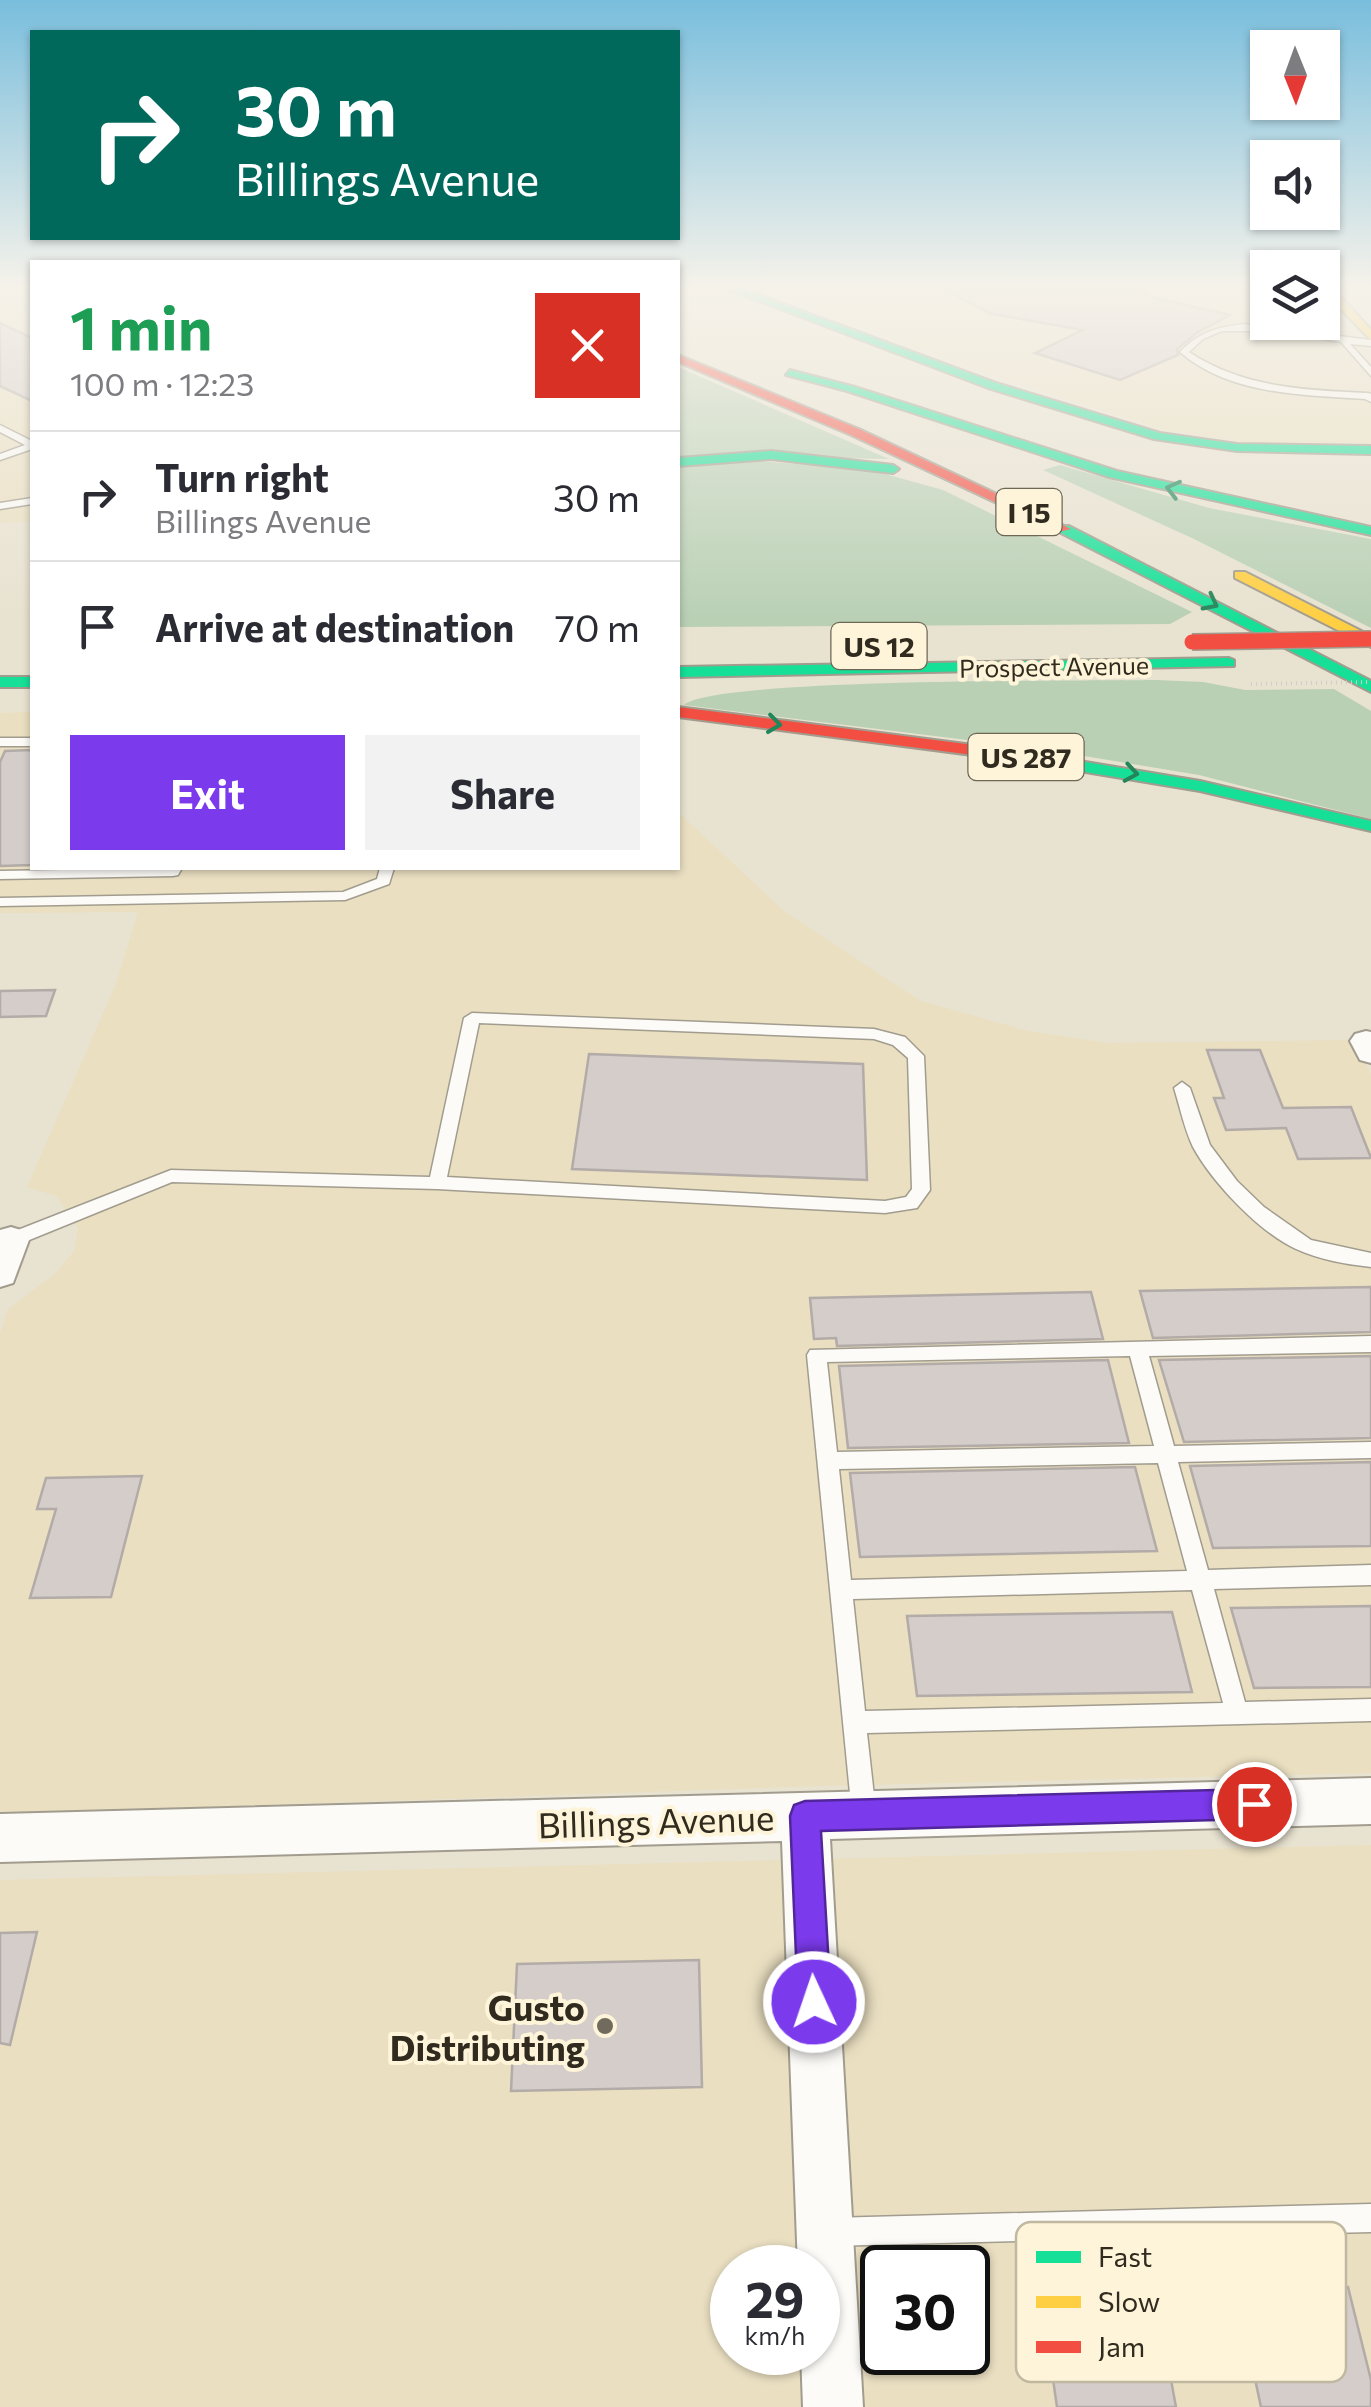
<!DOCTYPE html>
<meta charset="utf-8">
<style>
:root{--surface:#fff;--page:#f2f2f3;--text:#2b2b33;--muted:#7c7c81;--line:#e1e1e2;--accent:#7c3aed}
body{margin:0;font-family:Commissioner,sans-serif;background:var(--page);color:var(--text);height:100vh;display:flex;flex-direction:column;font-size:38px;white-space:nowrap}
*{box-sizing:border-box;margin:0}
p{font-size:32px;color:var(--muted)}
.icon{flex:none;width:55px;height:55px;fill:none;stroke:currentColor;stroke-width:2;stroke-linecap:round;stroke-linejoin:round}
.map{position:relative;flex:1;overflow:hidden}
.drawer{position:absolute;left:30px;top:260px;width:650px;height:610px;display:flex;flex-direction:column;background:var(--surface);border-radius:0px;box-shadow:0 2px 8px #0004}
.drawer>*{flex:none}
.guide{position:absolute;left:30px;top:30px;width:650px;height:210px;border-radius:0px;box-shadow:0 2px 8px #0004;background:#00695c;color:#fff;overflow:hidden}
.needle{width:65px;rotate:179deg}
.controls{position:absolute;left:1250px;top:30px;display:grid;gap:20px}
.controls a{display:grid;place-items:center;width:90px;height:90px;border-radius:0px;background:var(--surface);box-shadow:0 2px 8px #0004;font-size:50px}
.speed{position:absolute;left:710px;top:2245px;display:flex;gap:20px;font-size:50px;font-weight:700;text-align:center}
.speed>*{display:grid;place-content:center;width:130px;height:130px;border-radius:50%;background:var(--surface);box-shadow:0 2px 8px #0004;line-height:1}
.speed small{font-size:25px;font-weight:400}
.speed .limit{border:5px solid #111;border-radius:15px;background:#fff;color:#111}
.pin{position:absolute;display:grid;place-items:center;width:85px;height:85px;color:#fff;margin:-42px;border:5px solid #fff;border-radius:50%;box-shadow:0 2px 10px #0007}
.me{position:absolute;width:110px;margin:-55px;rotate:357deg;stroke-linejoin:round;filter:drop-shadow(0 0 8px #0008)}
.turn{display:flex;align-items:center;gap:35px;height:210px;padding:0 40px;font-size:45px}
.turn .icon{width:130px;height:130px;stroke-width:2.5}
.turn b{display:block;font-size:70px;line-height:85px}
.round{display:grid;place-items:center;flex:none;width:105px;height:105px;border-radius:0px;background:var(--page)}
.overview{display:flex;align-items:center;justify-content:space-between;height:170px;padding:0 40px}
h1{font-size:60px;font-weight:700;line-height:75px;color:#1e9e55}
.primary-button{display:flex;gap:20px;margin-top:auto;padding:20px 40px}
.primary-button a{flex:1;height:115px;border-radius:0px;background:var(--accent);color:#fff;font-size:40px;font-weight:700;line-height:115px;text-align:center}
.primary-button a+a{background:var(--page);color:var(--text)}
ul{padding:0;list-style:none}
li{display:flex;align-items:center;gap:30px;height:130px;padding:0 40px;border-top:2px solid var(--line)}
li div{flex:1}
li b{display:block;font-size:38px}
li em{font-style:normal}
.map>svg:first-child{display:block}
.built{fill:#eadfc1;fill-rule:evenodd}
.green{fill:#b9d0b5}
.building{fill:#d4cdc9;stroke:#b2aba7;stroke-width:2.5}
.lines{fill:none;stroke-linecap:round;stroke-linejoin:round}
.lane-casing{stroke:#a19c8e;stroke-width:3}
.street-casing{stroke:#a19c8e;stroke-width:4}
.fast-casing{stroke:#a19c8e;stroke-width:4}
.slow-casing{stroke:#a19c8e;stroke-width:4}
.jam-casing{stroke:#a19c8e;stroke-width:4}
.lane{fill:#fcfbf8;fill-rule:evenodd}
.street{fill:#fcfbf8;fill-rule:evenodd}
.fast{fill:#16e098;fill-rule:evenodd}
.slow{fill:#ffcf43;fill-rule:evenodd}
.jam{fill:#f24e42;fill-rule:evenodd}
.jam-bridge-casing{stroke:#a19c8e;stroke-width:18;stroke-linecap:butt}
.path-bridge{stroke:#d1cec9;stroke-width:4;stroke-dasharray:1 4;stroke-linecap:butt}
.jam-bridge{stroke:#f24e42;stroke-width:15}
.oneway{stroke:#23865b}
.route{fill:#7c3aed;stroke:#51269a;stroke-width:2.5}
.poi-dot{fill:#706b5c;stroke:#fef4d9;stroke-width:4}
.labels{text-anchor:middle;dominant-baseline:central;stroke-width:8;stroke-linejoin:round;paint-order:stroke}
.far-street-label{font-size:25px;fill:#302b1e;stroke:#fef4d9}
.shield{fill:#fef4d9;stroke:#6e6756;stroke-width:2.5}
.shield-label{font-size:28px;font-weight:bold;fill:#302b1e}
.near-street-label{font-size:35px;fill:#302b1e;stroke:#fef4d9}
.near-poi-label{font-size:35px;font-weight:bold;fill:#302b1e;stroke:#fef4d9;text-anchor:end}
.key{fill:#fef4d9;stroke:#c0b8a1;stroke-width:2.5}
.key-label{font-size:28px;fill:#302b1e}
</style>
<div class="map">
<svg width="1371" height="2407" viewBox="0 0 1371 2407">
<rect width="100%" height="100%" fill="#e8e2d0"/>
<g class="built">
<path d="M0,284H32V522L0,523Z"/>
<path d="M780,284H1267L1268,322H1322L1323,298L1371,353V444L1249,443L1164,430L981,372L763,292Z"/>
<path d="M32,712V868H678V812L785,912L921,1001L1028,1031L1108,1043L1355,1040L1371,1074V1773L822,1786L0,1814V1334L8,1309L55,1274L74,1251L78,1228L56,1196L27,1187L116,984L138,912L0,913V713Z"/>
<path d="M1371,1845V2407H0V1880ZM732,2268H818V2352H732ZM882,2268H968V2352H882Z"/>
</g>
<g class="green">
<path d="M678,367L889,459L695,455L678,458Z"/>
<path d="M743,460L867,469L943,490L1192,612L1170,624L678,627V468Z"/>
<path d="M1060,465L1209,508L1371,539V628L1194,539L1043,470Z"/>
<path d="M1156,680L1203,682L1245,690L1334,689L1371,711V819L1199,775L1048,750L684,705C715,678 1089,681 1156,680Z"/>
</g>
<g class="building">
<path d="M933,284H1123L1155,298L1230,315L1198,332L1177,349L1178,355L1120,380L1035,353L1083,330L992,314Z"/>
<path d="M0,323L32,338V401L0,386Z"/>
<path d="M32,750V865L0,866V762L5,751Z"/>
<path d="M55,990L46,1016L0,1017V991Z"/>
<path d="M1207,1050H1260L1283,1108L1351,1107L1371,1158L1298,1159L1286,1128L1226,1130L1214,1098H1224Z"/>
<path d="M589,1054L863,1064L867,1180L572,1169Z"/>
<path d="M1371,1287V1332L1153,1338L1140,1291Z"/>
<path d="M1091,1292L1103,1339L837,1346L836,1338L814,1339L810,1298Z"/>
<path d="M1371,1356V1438L1184,1442L1159,1360Z"/>
<path d="M1108,1360L1129,1443L848,1448L839,1366Z"/>
<path d="M1371,1462V1546L1213,1548L1190,1466Z"/>
<path d="M1135,1467L1157,1551L860,1557L850,1473Z"/>
<path d="M142,1476L111,1597L30,1598L56,1509H37L46,1478Z"/>
<path d="M1371,1606V1687L1254,1688L1231,1608Z"/>
<path d="M1172,1612L1192,1692L917,1696L907,1616Z"/>
<path d="M37,1932L10,2045L0,2043V1933Z"/>
<path d="M699,1960L702,2087L511,2091L517,1964Z"/>
<path d="M1348,2287L1371,2380V2407H1261L1236,2290Z"/>
<path d="M1155,2293L1176,2407H1057L1041,2296Z"/>
</g>
<g class="lines">
<g class="lane-casing">
<g id="lane">
<path d="M760,284H772L748,294L741,292Z"/>
<path d="M1248,284H1268V289L1249,286Z"/>
<path d="M1245,324L1371,340V346L1350,344L1371,367V376L1341,342L1272,331H1222L1203,339L1189,352C1243,388 1305,390 1368,393L1371,394V402L1365,399C1302,395 1230,395 1180,352C1199,332 1217,327 1245,324Z"/>
<path d="M0,425L32,441V449L0,460V454L25,445L0,432Z"/>
<path d="M32,498V504L0,509V503Z"/>
<rect x="0" y="738" width="32" height="8"/>
<path d="M182,868L178,875L173,876L0,879V871Z"/>
<path d="M380,868H394L389,884L345,900L0,906V898L343,892L377,879Z"/>
<path d="M472,1013L874,1029L905,1037L924,1056L930,1190L917,1208L885,1213L437,1189L172,1182L17,1245H5L2,1240L5,1235L171,1170L430,1177L464,1018ZM479,1023L874,1039L893,1045L908,1058L912,1189L906,1197L885,1201L447,1177Z"/>
<path d="M1182,1082L1190,1088L1210,1145L1237,1181L1264,1207L1311,1240L1371,1253V1267C1346,1264 1320,1260 1296,1249C1259,1232 1212,1182 1193,1147C1184,1128 1180,1107 1174,1088Z"/>
<path d="M1371,1336V1352L1149,1356L1174,1446L1371,1442V1458L1178,1462L1208,1570L1371,1565V1585L1214,1589L1245,1702L1371,1699V1721L867,1733L876,1814L872,1822L864,1826L856,1822L852,1814L807,1355L810,1350ZM1130,1356L1154,1446L837,1452L827,1362ZM1158,1463L1187,1571L851,1580L839,1469ZM1192,1590L1223,1703L865,1711L853,1599Z"/>
<path d="M1371,2204V2232L829,2246L819,2242L815,2232L819,2222L829,2218Z"/>
</g>
</g>
<g class="street-casing">
<g id="street">
<path d="M1366,1031L1371,1032V1063L1360,1060L1350,1041L1355,1034Z"/>
<path d="M11,1227L24,1231L29,1240L13,1283L0,1287V1230Z"/>
<path d="M1371,1778V1824L830,1839L863,2407H803L801,2352H818V2268H798L782,1841L0,1862V1814Z"/>
</g>
</g>
<g class="fast-casing">
<g id="fast">
<path d="M714,284H729L996,383L1160,433L1237,444L1371,446V454L1237,451L1154,439L988,388Z"/>
<path d="M790,370L855,387L1117,471L1371,527V535L1109,477L847,391L786,375Z"/>
<path d="M771,451L893,465L899,469L893,473L771,459L678,466V458Z"/>
<path d="M1059,526H1069L1371,681V692L1059,532Z"/>
<path d="M1229,658L1234,660V666L678,677V667Z"/>
<rect x="0" y="677" width="32" height="10"/>
<path d="M1019,751L1200,781L1371,821V831L1200,791L1013,760V752Z"/>
</g>
</g>
<g class="slow-casing">
<g id="slow">
<path d="M1322,284H1329L1371,330V340L1322,290Z"/>
<path d="M1235,572H1245L1371,636V647L1235,578Z"/>
</g>
</g>
<g class="jam-casing">
<g id="jam">
<path d="M678,355L859,429L1071,529L1059,532L851,435L678,362Z"/>
<path d="M678,707L1019,751L1027,756L1019,761L678,717Z"/>
</g>
</g>
<use href="#lane" class="lane"/>
<use href="#street" class="street"/>
<use href="#fast" class="fast"/>
<use href="#slow" class="slow"/>
<use href="#jam" class="jam"/>
<g class="jam-bridge-casing">
<path id="jam-bridge" d="M1192,642L1371,639"/>
</g>
<path class="path-bridge" d="M1251,684L1371,682"/>
<use href="#jam-bridge" class="jam-bridge"/>
</g>
<defs><path id="oneway-chevron" d="M-2-3.5L2.5 0L-2 3.5" fill="none" stroke-width="1.6" stroke-linecap="round" stroke-linejoin="round" transform="scale(2.5)"/></defs>
<g class="oneway">
<use href="#oneway-chevron" transform="translate(1173 489) rotate(-166)"/>
<use href="#oneway-chevron" transform="translate(1211 603) rotate(27)"/>
<use href="#oneway-chevron" transform="translate(774 724) rotate(7)"/>
<use href="#oneway-chevron" transform="translate(1131 773) rotate(9)"/>
</g>
<linearGradient id="sky" x2="0" y2="1"><stop stop-color="#79bedd"/><stop offset="0.46" stop-color="#f5f2ea"/><stop offset="1" stop-color="#f5f2ea" stop-opacity="0"/></linearGradient>
<rect width="1371" height="621" fill="url(#sky)"/>
<path class="route" d="M1254,1789L1265,1793L1269,1804L1265,1815L1254,1819L821,1831L831,2002L826,2014L814,2019L802,2014L798,2002L790,1816L794,1805L805,1801Z"/>
<circle class="poi-dot" cx="605" cy="2026" r="10"/>
<g class="labels">
<g class="far-street-label">
<text transform="translate(1054 666) rotate(-1)">Prospect Avenue</text>
</g>
<g class="shield">
<rect x="996.5" y="489" width="65" height="46" rx="8"/>
<rect x="831.5" y="623" width="95" height="46" rx="8"/>
<rect x="968.5" y="734" width="115" height="46" rx="8"/>
</g>
<g class="shield-label">
<text x="1029" y="512">I 15</text>
<text x="879" y="646">US 12</text>
<text x="1026" y="757">US 287</text>
</g>
<g class="near-street-label">
<text transform="translate(656 1820) rotate(-2)">Billings Avenue</text>
</g>
<g class="near-poi-label">
<text x="585" y="2006">Gusto<tspan x="585" dy="40">Distributing</tspan></text>
</g>
</g>
<rect x="1016" y="2222" width="330" height="160" rx="15" class="key"/>
<rect x="1036" y="2251" width="45" height="12" fill="#16e098"/>
<rect x="1036" y="2296" width="45" height="12" fill="#ffcf43"/>
<rect x="1036" y="2341" width="45" height="12" fill="#f24e42"/>
<g class="key-label">
<text x="1098" y="2267">Fast</text>
<text x="1098" y="2312">Slow</text>
<text x="1098" y="2357">Jam</text>
</g>
</svg>
<div class="controls">
<a><svg class="needle" viewBox="-14 -14 28 28"><path d="M0-13l5 13h-10z" fill="#e53935"/><path d="M0 13l5-13h-10z" fill="#7c7c81"/></svg></a>
<a><svg class="icon" aria-label="sound" viewBox="0 0 24 24"><path d="M4 9h4l5-4v14l-5-4H4zM17 9q2 3 0 6"/></svg></a>
<a><svg class="icon" aria-label="layers" viewBox="0 0 24 24"><path d="M12 4l9 5-9 5-9-5zM3 14l9 5 9-5"/></svg></a>
</div>
<div class="speed"><div>29<small>km/h</small></div><div class="limit">30</div></div>
<div class="pin" style="left:1254px;top:1804px;background:#d93025"><svg class="icon" aria-label="arrive" viewBox="0 0 24 24"><path d="M6 21V4h12l-3 4 3 4H6"/></svg></div>
<svg class="me" style="left:814px;top:2002px" viewBox="-20 -20 40 40"><circle r="17" fill="#7c3aed" stroke="#fff" stroke-width="3"/><path d="M0-11L8 9 0 5-8 9z" fill="#fff"/></svg>
<div class="guide">
<div class="turn"><svg class="icon" aria-label="right" viewBox="0 0 24 24"><path d="M7 20v-9h11M14 6l5 5-5 5"/></svg><div><b>30 m</b>Billings Avenue</div></div>
</div>
<section class="drawer">
<div class="overview"><div><h1>1 min</h1><p>100 m · 12:23</p></div><a class="round" style="background:#d93025;color:#fff"><svg class="icon" aria-label="close" viewBox="0 0 24 24"><path d="M6 6l12 12M18 6L6 18"/></svg></a></div>
<ul>
<li><svg class="icon" aria-label="right" viewBox="0 0 24 24"><path d="M7 20v-9h11M14 6l5 5-5 5"/></svg><div><b>Turn right</b><p>Billings Avenue</p></div><em>30 m</em></li>
<li><svg class="icon" aria-label="arrive" viewBox="0 0 24 24"><path d="M6 21V4h12l-3 4 3 4H6"/></svg><div><b>Arrive at destination</b></div><em>70 m</em></li>
</ul>
<div class="primary-button"><a>Exit</a><a>Share</a></div>
</section>
</div>
